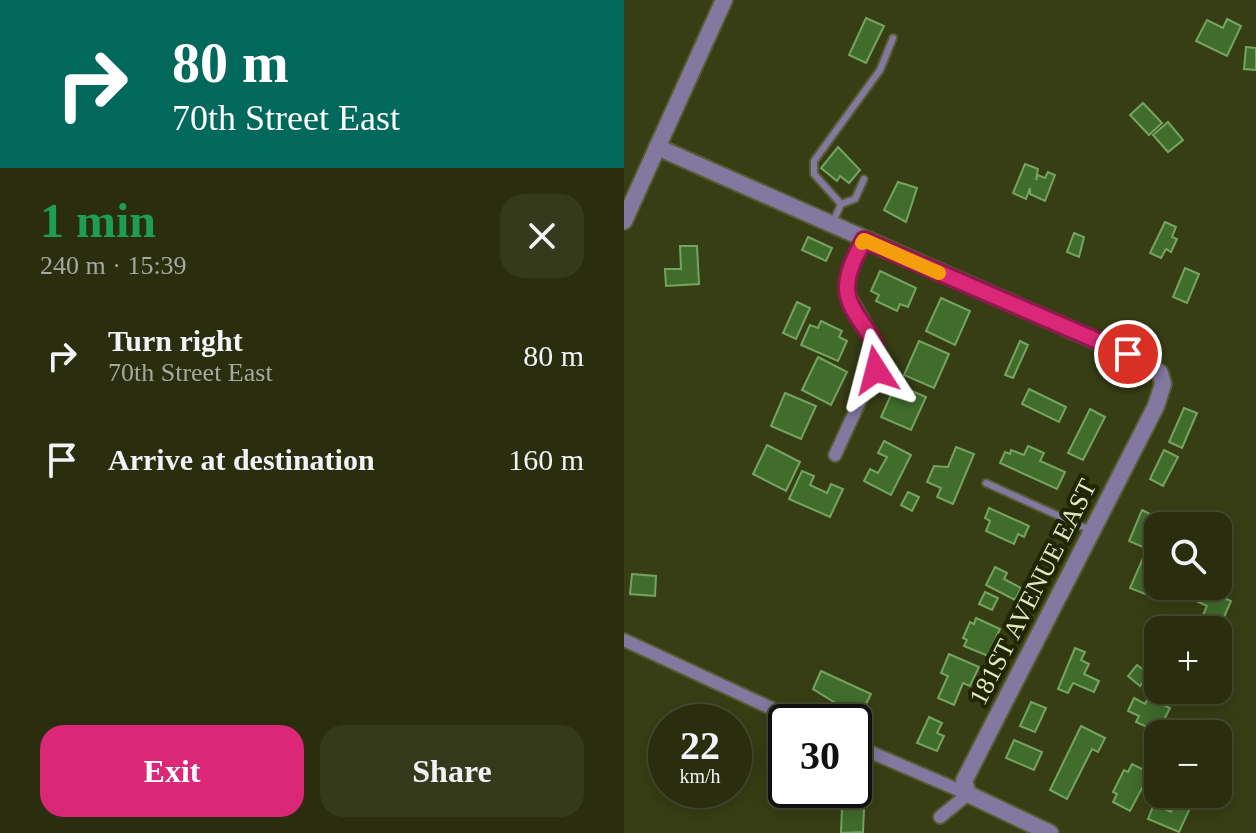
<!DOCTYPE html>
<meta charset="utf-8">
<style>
:root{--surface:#2a2e0f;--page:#363a1d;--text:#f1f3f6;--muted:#a5a89e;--line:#464a2f;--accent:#db2777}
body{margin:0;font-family:Georgia,serif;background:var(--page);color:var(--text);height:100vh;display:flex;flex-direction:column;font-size:30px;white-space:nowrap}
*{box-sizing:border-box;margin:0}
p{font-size:26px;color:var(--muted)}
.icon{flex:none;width:44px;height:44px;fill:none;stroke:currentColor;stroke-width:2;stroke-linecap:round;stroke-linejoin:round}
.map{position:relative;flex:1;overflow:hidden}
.sheet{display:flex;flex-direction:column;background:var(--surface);width:624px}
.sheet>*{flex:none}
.hud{background:#00695c;color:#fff;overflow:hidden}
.tools{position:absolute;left:520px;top:512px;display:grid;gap:16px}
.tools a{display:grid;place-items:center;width:88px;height:88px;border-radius:16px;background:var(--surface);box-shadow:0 4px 20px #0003,0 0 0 2px var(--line);font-size:40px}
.speed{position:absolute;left:24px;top:704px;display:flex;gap:16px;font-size:40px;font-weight:700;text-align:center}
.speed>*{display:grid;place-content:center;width:104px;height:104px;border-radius:50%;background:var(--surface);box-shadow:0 4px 20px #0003,0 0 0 2px var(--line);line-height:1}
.speed small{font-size:20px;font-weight:400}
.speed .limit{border:4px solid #111;border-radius:12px;background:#fff;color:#111}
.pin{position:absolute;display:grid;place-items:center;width:68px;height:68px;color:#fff;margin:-34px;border:4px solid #fff;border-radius:50%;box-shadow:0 2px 8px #0007}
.me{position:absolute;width:88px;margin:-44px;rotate:351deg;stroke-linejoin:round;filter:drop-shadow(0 0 6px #0008)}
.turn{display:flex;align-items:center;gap:28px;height:168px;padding:0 40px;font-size:36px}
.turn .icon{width:104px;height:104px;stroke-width:2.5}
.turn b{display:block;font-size:56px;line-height:68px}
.round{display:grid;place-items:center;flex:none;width:84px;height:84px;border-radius:24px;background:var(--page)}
.summary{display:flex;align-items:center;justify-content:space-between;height:136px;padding:0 40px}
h1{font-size:48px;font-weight:600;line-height:60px;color:#1e9e55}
.cta{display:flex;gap:16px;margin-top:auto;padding:16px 40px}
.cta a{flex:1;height:92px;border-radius:24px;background:var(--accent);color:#fff;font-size:32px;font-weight:600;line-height:92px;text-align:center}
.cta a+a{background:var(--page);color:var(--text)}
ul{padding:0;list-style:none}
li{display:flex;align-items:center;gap:24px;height:104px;padding:0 40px}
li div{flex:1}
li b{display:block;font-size:30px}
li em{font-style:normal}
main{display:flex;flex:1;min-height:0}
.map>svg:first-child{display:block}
.building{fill:#406d2c;stroke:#75a462;stroke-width:2}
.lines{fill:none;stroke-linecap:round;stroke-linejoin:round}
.service-casing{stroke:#565d33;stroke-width:10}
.minor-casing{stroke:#565d33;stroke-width:16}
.tertiary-casing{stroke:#565d33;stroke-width:20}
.service{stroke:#83789f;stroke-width:6}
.minor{stroke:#83789f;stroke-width:12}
.tertiary{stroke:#83789f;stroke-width:16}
.route-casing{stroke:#8e194d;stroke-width:20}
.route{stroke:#db2777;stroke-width:14}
.slow{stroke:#f59e0b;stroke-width:14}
.labels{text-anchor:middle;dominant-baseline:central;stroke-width:8;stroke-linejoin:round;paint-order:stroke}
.street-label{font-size:26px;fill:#e0e8c0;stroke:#202503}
</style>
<main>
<section class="sheet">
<div class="hud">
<div class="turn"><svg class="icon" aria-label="right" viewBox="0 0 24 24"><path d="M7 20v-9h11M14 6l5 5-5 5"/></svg><div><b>80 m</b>70th Street East</div></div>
</div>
<div class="summary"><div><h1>1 min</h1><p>240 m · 15:39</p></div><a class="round"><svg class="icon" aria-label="close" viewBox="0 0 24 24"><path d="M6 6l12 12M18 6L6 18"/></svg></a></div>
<ul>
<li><svg class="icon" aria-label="right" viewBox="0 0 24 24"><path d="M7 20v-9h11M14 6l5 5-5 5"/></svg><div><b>Turn right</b><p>70th Street East</p></div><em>80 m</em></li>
<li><svg class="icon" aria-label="arrive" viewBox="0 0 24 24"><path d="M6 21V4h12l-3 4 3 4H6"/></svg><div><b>Arrive at destination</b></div><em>160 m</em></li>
</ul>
<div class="cta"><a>Exit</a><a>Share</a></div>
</section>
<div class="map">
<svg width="632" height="833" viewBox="0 0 632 833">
<rect width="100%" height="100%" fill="#383e14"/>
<g class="building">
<path d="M242,18L260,26L242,63L225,55Z"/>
<path d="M603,19L617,26L603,56L572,41L583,20L599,28Z"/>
<path d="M622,47L632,48V70L620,69Z"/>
<path d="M519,103L538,123L525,135L506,115Z"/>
<path d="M544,122L559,140L544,152L529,135Z"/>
<path d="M214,147L236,170L225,183L216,176L213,181L197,168Z"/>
<path d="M401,164L414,169L412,180L414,175L421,178L424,172L431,175L421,201L406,194V188L402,199L389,193Z"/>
<path d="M274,182L293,188L282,222L260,210Z"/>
<path d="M541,222L552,227L548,237L553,239L547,252L542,249L537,258L526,253Z"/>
<path d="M450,233L460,237L455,257L443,252Z"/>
<path d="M184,237L208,248L202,261L178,250Z"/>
<path d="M56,246H73L75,284L42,286L41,269H57Z"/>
<path d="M561,268L575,274L563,303L549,297Z"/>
<path d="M256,271L292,288L284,307L276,304L273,311L252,301L255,295L247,291Z"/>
<path d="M317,298L346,311L331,345L302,331Z"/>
<path d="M173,302L186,308L172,339L159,333Z"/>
<path d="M197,321L218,331L215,337L223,341L214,361L177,345L186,325L194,328Z"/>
<path d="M295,341L325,354L310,388L280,375Z"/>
<path d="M396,341L404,345L389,378L381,375Z"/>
<path d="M194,357L223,372L207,405L178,390Z"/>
<path d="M272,384L302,397L287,430L257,417Z"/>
<path d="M405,389L442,407L435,422L398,404Z"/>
<path d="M161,393L192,406L177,439L147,426Z"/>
<path d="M560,408L573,413L558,448L545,442Z"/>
<path d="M466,409L481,417L459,460L444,453Z"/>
<path d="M260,441L287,455L267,495L240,481L246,469L254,473L263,457L254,453Z"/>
<path d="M143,445L176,462L162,491L129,474Z"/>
<path d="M404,446L420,453L416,461L441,472L433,489L376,463L381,452L386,454L387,450L400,455Z"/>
<path d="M332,447L350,454L329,504L313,497L317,488L303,482L310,466L324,467Z"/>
<path d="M540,450L554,457L539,486L526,479Z"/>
<path d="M178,471L190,476L186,485L203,493L207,484L219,489L206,517L165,499Z"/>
<path d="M284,492L295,497L288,511L277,505Z"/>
<path d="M365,508L405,526L400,537L394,534L390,544L362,531L366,521L361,518Z"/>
<path d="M518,510L538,520L521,548L505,541Z"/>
<path d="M519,558L534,565L521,594L506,588Z"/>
<path d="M371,567L383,573L380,579L397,588L391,600L362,585Z"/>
<path d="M8,574L32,576L31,596L6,594Z"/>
<path d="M574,587L607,601L594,631L574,626L583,606L568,599Z"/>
<path d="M361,592L374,598L368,610L355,604Z"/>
<path d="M352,618L376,629L364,656L340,646L343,640L339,638L346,622L350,624Z"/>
<path d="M451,648L461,652L457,660L465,664L460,674L475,681L470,692L449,683L444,693L434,689Z"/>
<path d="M325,654L355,667L346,686L339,683L330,705L314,698L324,676L317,673Z"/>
<path d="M513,665L525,674L516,686L504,676Z"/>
<path d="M197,671L247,694L238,712L225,706L223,710L189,689Z"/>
<path d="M510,698L521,704L524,698L546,708L534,732L512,722L515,716L504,711Z"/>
<path d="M407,702L422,708L411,732L396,726Z"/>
<path d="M305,717L318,723L313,733L320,736L313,751L293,743Z"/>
<path d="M457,726L481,738L474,752L468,749L443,799L426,790Z"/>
<path d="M390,740L418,752L410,770L382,758Z"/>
<path d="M508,764L526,773L506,811L489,802L493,794L489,792L500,770L504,772Z"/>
<path d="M555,794L572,795L555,832L524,819L530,804L547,812Z"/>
<path d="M218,808L240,809L239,832L217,833Z"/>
</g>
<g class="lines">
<g class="service-casing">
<g id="service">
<path d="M217,204L231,199L240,179"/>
<path d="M209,222L217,204L190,174V161L256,70L269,38"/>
<path d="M362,483L468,531"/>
</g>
</g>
<g class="minor-casing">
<g id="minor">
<path d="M211,455L254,362L249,338L224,293L226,271L240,240"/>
<path d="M0,640L177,722"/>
<path d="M230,745L344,794L316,817"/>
</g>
</g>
<g class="tertiary-casing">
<g id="tertiary">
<path d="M33,147L518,361L536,373L539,384L532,406L340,781L344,794L426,833"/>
<path d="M0,221L100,0"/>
</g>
</g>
<use href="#service" class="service"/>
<use href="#minor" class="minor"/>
<use href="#tertiary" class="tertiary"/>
</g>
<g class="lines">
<g class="route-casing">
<path id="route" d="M252,370C261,335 224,320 223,288C223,271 232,255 240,240L504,354"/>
</g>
<use href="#route" class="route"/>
<path class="slow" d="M238,243L240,240L315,273"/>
</g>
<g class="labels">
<g class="street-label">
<text transform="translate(409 592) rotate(-63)">181ST AVENUE EAST</text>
</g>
</g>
</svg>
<div class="tools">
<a><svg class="icon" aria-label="search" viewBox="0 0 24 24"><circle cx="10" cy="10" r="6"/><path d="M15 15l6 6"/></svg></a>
<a>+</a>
<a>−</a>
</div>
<div class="speed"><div>22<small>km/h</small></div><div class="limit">30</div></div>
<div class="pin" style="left:504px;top:354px;background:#d93025"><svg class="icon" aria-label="arrive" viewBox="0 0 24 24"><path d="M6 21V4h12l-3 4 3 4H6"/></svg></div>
<svg class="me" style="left:252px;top:370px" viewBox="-20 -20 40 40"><path d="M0-17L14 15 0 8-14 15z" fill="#db2777" stroke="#fff" stroke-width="4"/></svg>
</div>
</main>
